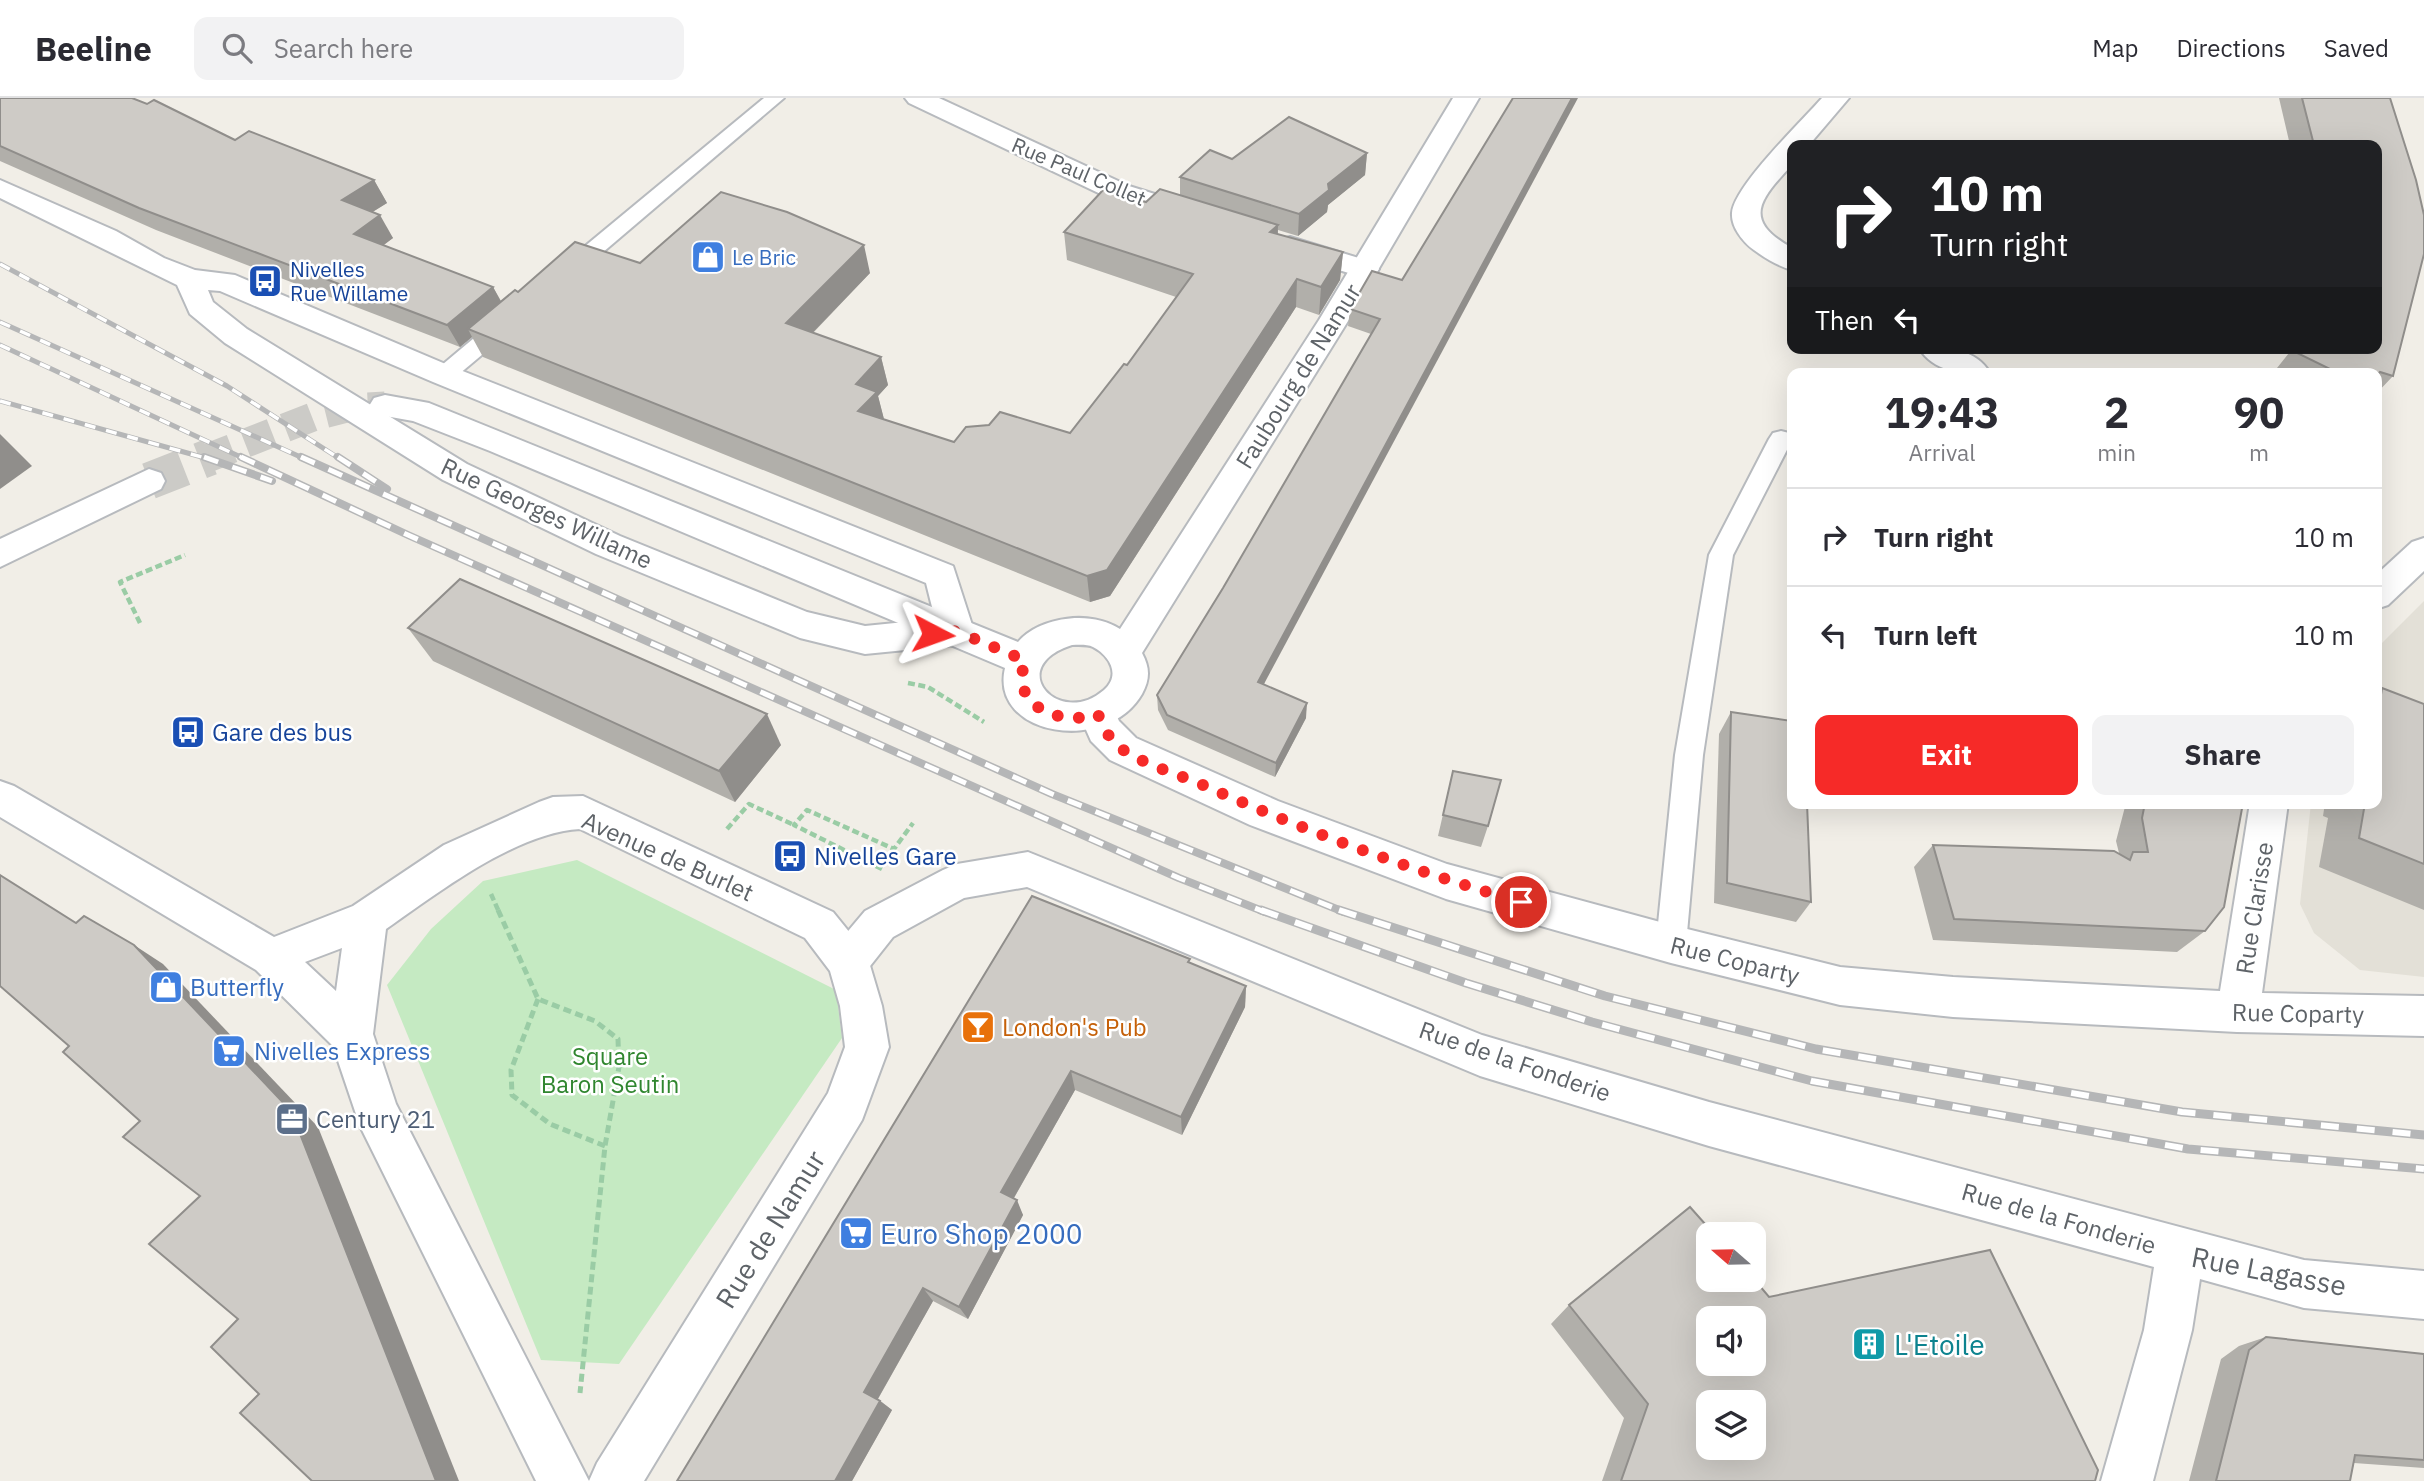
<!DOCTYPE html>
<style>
:root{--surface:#fff;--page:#f2f2f3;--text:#2b2b33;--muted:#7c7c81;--line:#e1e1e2;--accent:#f62a28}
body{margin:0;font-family:"IBM Plex Sans",sans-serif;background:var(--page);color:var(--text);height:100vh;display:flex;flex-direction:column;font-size:26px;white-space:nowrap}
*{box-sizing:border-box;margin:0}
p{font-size:23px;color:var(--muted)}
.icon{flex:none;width:38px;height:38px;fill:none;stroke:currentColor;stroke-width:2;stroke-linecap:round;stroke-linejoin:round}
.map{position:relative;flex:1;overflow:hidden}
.drawer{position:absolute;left:1787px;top:270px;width:595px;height:441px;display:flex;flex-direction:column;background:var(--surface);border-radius:14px;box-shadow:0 7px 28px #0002}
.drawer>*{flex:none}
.guide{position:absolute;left:1787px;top:42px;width:595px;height:214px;border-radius:14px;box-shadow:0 7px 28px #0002;background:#202124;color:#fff;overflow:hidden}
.needle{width:46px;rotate:290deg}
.fabs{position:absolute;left:1696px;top:1124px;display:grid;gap:14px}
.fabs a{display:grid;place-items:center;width:70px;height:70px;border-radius:14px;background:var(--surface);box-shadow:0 7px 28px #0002;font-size:35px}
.pin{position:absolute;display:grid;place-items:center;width:60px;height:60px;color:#fff;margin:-30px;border:4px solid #fff;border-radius:50%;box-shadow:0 2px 7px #0007}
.me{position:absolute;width:77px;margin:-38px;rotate:94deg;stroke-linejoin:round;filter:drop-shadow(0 0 5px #0008)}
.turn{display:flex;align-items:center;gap:24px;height:147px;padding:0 28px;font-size:32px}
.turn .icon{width:91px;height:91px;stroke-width:2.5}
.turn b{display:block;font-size:49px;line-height:60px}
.then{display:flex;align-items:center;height:66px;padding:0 28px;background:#0003;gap:14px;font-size:26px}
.eta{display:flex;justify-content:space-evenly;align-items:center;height:119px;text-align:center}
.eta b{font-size:42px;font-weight:700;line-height:49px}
.action{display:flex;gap:14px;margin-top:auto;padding:14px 28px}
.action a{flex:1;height:80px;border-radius:14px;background:var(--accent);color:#fff;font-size:28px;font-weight:700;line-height:80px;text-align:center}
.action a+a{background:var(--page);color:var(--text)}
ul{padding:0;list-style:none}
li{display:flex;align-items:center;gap:21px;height:98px;padding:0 28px;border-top:2px solid var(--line)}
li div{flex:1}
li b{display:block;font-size:26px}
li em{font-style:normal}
header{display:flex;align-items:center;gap:42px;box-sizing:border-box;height:98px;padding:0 35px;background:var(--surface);border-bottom:2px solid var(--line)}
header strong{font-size:33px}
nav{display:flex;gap:38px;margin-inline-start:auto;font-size:24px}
.search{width:490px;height:63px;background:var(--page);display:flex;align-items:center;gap:18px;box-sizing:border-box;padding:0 24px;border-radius:14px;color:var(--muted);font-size:26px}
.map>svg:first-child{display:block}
.education{fill:#e3e0d7}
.green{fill:#c5eac2}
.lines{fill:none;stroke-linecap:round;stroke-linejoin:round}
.tertiary-tunnel-far1{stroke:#cccbc7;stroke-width:29;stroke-dasharray:29 14;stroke-linecap:butt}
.tertiary-tunnel{stroke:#cccbc7;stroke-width:37;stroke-dasharray:37 18;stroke-linecap:butt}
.service-casing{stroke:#b7babe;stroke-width:4}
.minor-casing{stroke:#b7babe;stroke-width:4}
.tertiary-casing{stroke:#b7babe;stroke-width:4}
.path-far1{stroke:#9acca5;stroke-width:4.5;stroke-dasharray:7 3.5;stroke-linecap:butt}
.path{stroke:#9acca5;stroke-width:5;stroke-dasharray:8 4.5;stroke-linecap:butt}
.service{fill:#fff;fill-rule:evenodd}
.minor{fill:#fff;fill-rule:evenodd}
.tertiary{fill:#fff;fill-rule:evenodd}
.rail-far2-casing{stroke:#b5b6b7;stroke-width:5}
.rail-far1-casing{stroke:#b5b6b7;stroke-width:8}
.rail-casing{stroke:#b5b6b7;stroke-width:9}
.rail-far2{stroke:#fff;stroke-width:3.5;stroke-dasharray:11;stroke-linecap:butt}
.rail-far1{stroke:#fff;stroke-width:5;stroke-dasharray:15;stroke-linecap:butt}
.rail{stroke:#fff;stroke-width:6;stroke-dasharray:18;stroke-linecap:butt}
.wall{fill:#b1afaa}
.shaded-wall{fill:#908e8b}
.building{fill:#cecbc6;stroke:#908e8b;stroke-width:2;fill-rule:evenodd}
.route{stroke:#f62a28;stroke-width:12;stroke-dasharray:0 21.6}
.labels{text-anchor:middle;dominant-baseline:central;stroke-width:5;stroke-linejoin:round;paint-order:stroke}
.far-street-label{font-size:21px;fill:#5e6368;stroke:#fff}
.far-shop-label{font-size:21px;fill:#366cbe;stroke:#fff;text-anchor:start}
.far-transit-label{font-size:21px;fill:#164399;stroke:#fff;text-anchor:start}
.street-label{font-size:24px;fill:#5e6368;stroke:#fff}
.transit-label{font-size:24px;fill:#164399;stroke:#fff;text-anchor:start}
.shop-label{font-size:24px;fill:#366cbe;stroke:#fff;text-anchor:start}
.food-label{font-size:24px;fill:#c56008;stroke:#fff;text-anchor:start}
.park-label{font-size:24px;fill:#30862f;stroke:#fff}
.service-label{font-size:24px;fill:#4e5e75;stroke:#fff;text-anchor:start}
.near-street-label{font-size:28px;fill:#5e6368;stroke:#fff}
.near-shop-label{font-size:28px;fill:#366cbe;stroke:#fff;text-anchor:start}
.near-culture-label{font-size:28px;fill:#0d838f;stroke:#fff;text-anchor:start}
</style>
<header>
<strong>Beeline</strong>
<div class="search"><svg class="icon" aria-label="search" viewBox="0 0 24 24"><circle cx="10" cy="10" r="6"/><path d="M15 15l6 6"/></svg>Search here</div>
<nav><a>Map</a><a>Directions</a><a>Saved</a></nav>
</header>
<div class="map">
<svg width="2424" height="1383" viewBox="0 0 2424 1383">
<rect width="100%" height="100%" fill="#f1eee7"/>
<path class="education" d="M2424,503V879L2360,872L2314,835L2300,806L2311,705H2376L2377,550Z"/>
<path class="green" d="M577,762L836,892L842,940L619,1266L541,1262L387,887L431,831L483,783Z"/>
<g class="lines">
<path class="tertiary-tunnel-far1" d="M205,361L315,318L347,310L385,308"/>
<path class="tertiary-tunnel" d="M149,383L210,359"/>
<g class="service-casing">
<g id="service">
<path d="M764,0H784L575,178H561L557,173L561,168Z"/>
<path d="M507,217L515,219L518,224L515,229L452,282L444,285L436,282L433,277L436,272L499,219Z"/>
<path d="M1781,333L1789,335L1792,342L1733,457L1703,657L1686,846L1682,856L1671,860L1660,856L1656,846L1675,657L1709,457L1769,341L1773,335Z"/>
</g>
</g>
<g class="minor-casing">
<g id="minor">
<path d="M905,0H939L1129,88L1206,112L1210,118L1206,124L1196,126L1109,100L909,5Z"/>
<path d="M1822,0H1849L1809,47H1792V67C1759,102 1742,122 1792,150V172C1778,168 1765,160 1754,152C1743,144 1731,129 1732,115C1734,88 1802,23 1822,0Z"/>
<path d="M0,82L116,133L164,160L195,172L235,177L455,270L953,468L974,533L969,543L956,547L865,556L800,540L596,456L443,382L225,245L190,216L177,187L0,100ZM208,192L220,193L433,284L926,485L935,521L865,528L807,514L620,438L467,366L247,231L213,204Z"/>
<path d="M1290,139L1375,165L1379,171L1375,177L1365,180L1280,154L1276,148L1280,142Z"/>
<path d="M1919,250C1945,250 1975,249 1990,275C1964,275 1935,276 1919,250Z"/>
<path d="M2424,440V473L2388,507L2376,511V477L2412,444Z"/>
<path d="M1098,601L1111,605L1119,623L1136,640L1278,703L1447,766L1671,827L1840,869L1953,879L2220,893L2250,705H2288L2262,895L2424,898V938L2237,934L1953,919L1840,907L1671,865L1446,801L1250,727L1110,662L1091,643L1079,616L1085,605Z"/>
<path d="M1028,754L1482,937L1709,1004L2304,1162L2424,1173V1221L2304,1210L2200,1181L2192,1232L2153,1383H2101L2144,1232L2154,1169L1709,1048L1480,978L1027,789L964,800L893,839L863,877L848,883L833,877L827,864L833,851L865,813L943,772L957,766Z"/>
</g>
</g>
<g class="tertiary-casing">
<g id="tertiary">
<path d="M1453,0H1479L1348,223L1142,555C1150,570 1150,581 1142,596C1107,657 989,638 1005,570L490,353L413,323L374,316L369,308L374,300L385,297L429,305L1018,544C1040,518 1092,512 1120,531L1319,222ZM1072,547C1078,547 1087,546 1093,549C1110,558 1121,577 1104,592C1059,631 1003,569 1072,547Z"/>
<path d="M149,371L161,375L165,383L161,391L0,469V441Z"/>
<path d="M0,683L14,688L274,839L353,808L444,747L539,704L553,699L583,698L833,814L863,851L869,864L882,908L889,949L862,1022L644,1383H589L597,1365L828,995L845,949L840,908L830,873L805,840L580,731C515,735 439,794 386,831L373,936L396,1006L589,1383H536L360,1028L333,948L256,872L0,719ZM342,850L336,893L305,864Z"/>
</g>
</g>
<g class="path-far1">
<path d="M140,525L120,484L185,457"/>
<path d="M908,585L928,589L984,624"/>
<path d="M727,731L749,706L794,727"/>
<path d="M882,771L794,727L807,712L894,751L913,725"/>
<path d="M491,796L499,814"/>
</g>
<g class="path">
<path d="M498,812L538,901L595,923L618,941L619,969L605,1048L580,1295"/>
<path d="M538,901L511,972L512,997L550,1026L605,1048"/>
</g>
<use href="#service" class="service"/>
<use href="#minor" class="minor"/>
<use href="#tertiary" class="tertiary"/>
<g class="rail-far2-casing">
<g id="rail-far2">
<path d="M0,166L227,288L340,361"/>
<path d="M0,224L305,361"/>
<path d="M0,247L245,361"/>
<path d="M0,303L209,361"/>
</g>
</g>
<g class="rail-far1-casing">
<g id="rail-far1">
<path d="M204,359L272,383"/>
<path d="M241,359L408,437L1179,780L1265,814"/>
<path d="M301,359L1052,696L1344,814"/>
<path d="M338,359L387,391"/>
</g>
</g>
<g class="rail-casing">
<g id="rail">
<path d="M1261,812L1466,885L1592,924L1812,983L2188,1051L2424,1071"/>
<path d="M1339,812L1605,898L1816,951L2182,1014L2424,1037"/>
</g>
</g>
<use href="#rail-far2" class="rail-far2"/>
<use href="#rail-far1" class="rail-far1"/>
<use href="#rail" class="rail"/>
</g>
<g class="wall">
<path d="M0,0L235,42L374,82L387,105L372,114L393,140L383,147L493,189L501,203L518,194L640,165L870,175L813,235L881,259L888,287L878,298L884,322L954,344L1070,335L1127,267L1176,199L1067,162L1064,134L1146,104L1180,97V79L1232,61L1367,55L1365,77L1328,107L1327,114L1298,138L1278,132V136L1343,154L1340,182L1319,217L1296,209L1110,498L1090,504L483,259L472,239L460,249L156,132L0,63Z"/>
<path d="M2279,0H2390L2393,278L2376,296V275H2273L2293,250H2376V47H2290Z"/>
<path d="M1402,182L1264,586L1306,620L1275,679L1168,632L1158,612L1157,597L1223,490L1371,236L1348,228L1350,211Z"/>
<path d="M408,530L781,647L735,704L433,563Z"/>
<path d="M2382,590L2424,606V812L2319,769L2328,720L2323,718L2325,705H2376V595Z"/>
<path d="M1731,614L1811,804L1796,824L1714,805L1719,636Z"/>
<path d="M1453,673L1488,728L1481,749L1438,738Z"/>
<path d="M2126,705H2243L2205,833L2177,854L1933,842L1914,769L1933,747L2119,755L2116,743Z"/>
<path d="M1032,798L1246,888L1245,909L1182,1037L1075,992L1014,1100L1023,1117L968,1221L933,1203L878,1301L892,1312L852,1383H677Z"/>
<path d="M1769,1199L2095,1383H1602L1624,1320L1551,1226L1569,1207Z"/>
<path d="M2266,1239L2424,1256V1370L2354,1365L2350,1383H2189L2221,1261L2239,1248Z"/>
</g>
<g class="shaded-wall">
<path d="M1572,0H1578L1257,599L1258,584Z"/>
<path d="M1367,55L1365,77L1328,107L1327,114L1298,138L1299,116L1328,86Z"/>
<path d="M374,82L387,105L355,125L342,102Z"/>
<path d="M380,117L393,140L368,159L354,136Z"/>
<path d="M1278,127L1277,155L1270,134Z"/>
<path d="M864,147L870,175L795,253L786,225Z"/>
<path d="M1343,154L1340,182L1319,217L1321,189Z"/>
<path d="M1297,181L1296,209L1110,498L1090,504L1087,478Z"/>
<path d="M493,189L505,211L468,231L472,239L460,249L447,227Z"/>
<path d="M881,259L888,287L878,298L884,321L858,313L856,286Z"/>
<path d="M0,336L32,368L0,391Z"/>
<path d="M1307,605L1306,620L1275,679L1276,665Z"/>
<path d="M767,616L781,647L735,704L719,673Z"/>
<path d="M134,847L163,866L318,1029L459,1383H436Z"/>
<path d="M1246,888L1245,909L1182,1037L1181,1019Z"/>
<path d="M1071,973L1075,992L1008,1110L1001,1094Z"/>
<path d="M1017,1102L1023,1117L968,1221L959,1209Z"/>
<path d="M923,1190L933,1203L876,1304L864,1294Z"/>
<path d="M880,1303L892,1312L852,1383H835Z"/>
</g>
<g class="building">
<path d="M0,0H132L147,6L154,2L235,42L249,33L374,82L342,102L380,117L354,136L493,189L447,227L139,110L0,48Z"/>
<path d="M1513,0H1572L1258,584L1307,605L1276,665L1167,617L1157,597L1223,490L1380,221L1350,211L1372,173L1402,182Z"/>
<path d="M2302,0H2390L2416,82L2424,117V156L2393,278L2380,274L2376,278V275H2338L2291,252L2293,250H2376V47H2314Z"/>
<path d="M1289,19L1367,55L1328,86L1329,92L1299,116L1180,79L1210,52L1232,61Z"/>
<path d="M1104,91L1146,104L1160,91L1278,127L1270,134L1343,154L1321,189L1297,181L1107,472L1087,478L468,231L515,192L518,194L575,144L640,165L721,94L787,114L864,147L786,225L881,259L856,286L877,294L858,313L954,344L966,329L989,327L1000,314L1070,335L1124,266L1127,267L1193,176L1064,134Z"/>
<path d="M460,481L767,616L719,673L408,530Z"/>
<path d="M2382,590L2424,606V766L2359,740L2365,705H2376V628Z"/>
<path d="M1731,614L1792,623V705H1807L1811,804L1727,785Z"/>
<path d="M1453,673L1501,682L1488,728L1443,717Z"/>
<path d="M2145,705H2243L2224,809L2205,833L1954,821L1933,747L2114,753L2130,762L2133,754H2148L2142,720Z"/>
<path d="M0,777L76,825L84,818L134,847L291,1013L436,1383H312L240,1315L259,1296L211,1249L238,1221L149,1146L200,1098L123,1039L140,1023L63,954L69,948L0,888Z"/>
<path d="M1032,798L1190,861L1188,864L1246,888L1181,1019L1071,973L1001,1094L1017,1102L959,1209L923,1190L864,1294L880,1303L835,1383H677Z"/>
<path d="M1690,1109L1714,1136H1708V1181H1754L1769,1199L1990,1152L2098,1372L2095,1383H1621L1648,1306L1569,1207ZM1708,1220H1754V1265H1708ZM1708,1304H1754V1349H1708Z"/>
<path d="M2266,1239L2424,1256V1362L2355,1357L2350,1383H2216L2249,1252Z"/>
</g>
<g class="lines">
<path class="route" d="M933,536L956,533L1024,562L1021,586L1030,604L1049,616L1073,621L1098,616C1103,630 1110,642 1122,651C1141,665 1182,678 1205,688C1308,734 1413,773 1521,804"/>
</g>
<defs>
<g id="shop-square" transform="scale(1.75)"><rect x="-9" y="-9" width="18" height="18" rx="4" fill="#3f7fe0" stroke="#fff"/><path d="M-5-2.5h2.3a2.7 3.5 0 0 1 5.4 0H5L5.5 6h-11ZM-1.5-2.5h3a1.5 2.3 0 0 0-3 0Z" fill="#fff"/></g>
<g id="bus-square" transform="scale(1.75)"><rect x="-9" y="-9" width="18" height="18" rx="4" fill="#1a4fb4" stroke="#fff"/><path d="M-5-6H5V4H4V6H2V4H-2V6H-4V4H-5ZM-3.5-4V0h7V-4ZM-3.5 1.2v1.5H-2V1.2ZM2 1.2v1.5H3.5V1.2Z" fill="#fff"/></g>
<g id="bar-square" transform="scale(1.75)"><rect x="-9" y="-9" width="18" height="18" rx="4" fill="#e8710a" stroke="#fff"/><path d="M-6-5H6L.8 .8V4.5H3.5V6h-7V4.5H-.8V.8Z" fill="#fff"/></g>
<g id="supermarket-square" transform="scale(1.75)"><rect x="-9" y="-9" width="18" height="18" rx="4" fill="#3f7fe0" stroke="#fff"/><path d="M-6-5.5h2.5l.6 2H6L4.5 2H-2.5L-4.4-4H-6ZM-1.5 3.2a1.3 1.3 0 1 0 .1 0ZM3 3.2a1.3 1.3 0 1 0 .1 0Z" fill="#fff"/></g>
<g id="office-square" transform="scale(1.75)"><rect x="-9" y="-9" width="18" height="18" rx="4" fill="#5c6f8a" stroke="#fff"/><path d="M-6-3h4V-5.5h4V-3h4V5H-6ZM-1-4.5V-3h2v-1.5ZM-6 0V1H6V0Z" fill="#fff"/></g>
<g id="building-square" transform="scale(1.75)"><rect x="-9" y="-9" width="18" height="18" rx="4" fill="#0f9aa8" stroke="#fff"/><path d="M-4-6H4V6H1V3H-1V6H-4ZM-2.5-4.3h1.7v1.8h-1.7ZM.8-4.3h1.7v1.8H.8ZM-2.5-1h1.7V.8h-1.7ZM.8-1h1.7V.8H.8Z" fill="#fff"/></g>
</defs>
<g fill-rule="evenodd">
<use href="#shop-square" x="708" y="159"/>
<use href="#bus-square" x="265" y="183"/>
<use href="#bus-square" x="188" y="634"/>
<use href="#bus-square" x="790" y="758"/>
<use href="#shop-square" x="166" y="889"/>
<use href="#bar-square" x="978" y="929"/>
<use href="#supermarket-square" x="229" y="953"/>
<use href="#office-square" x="292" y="1021"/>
<use href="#supermarket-square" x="856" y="1135"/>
<use href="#building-square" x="1869" y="1246"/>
</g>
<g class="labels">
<g class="far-street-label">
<text transform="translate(1079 73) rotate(23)">Rue Paul Collet</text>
</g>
<g class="far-shop-label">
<text x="732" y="159">Le Bric</text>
</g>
<g class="far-transit-label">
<text x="290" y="171">Nivelles<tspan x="290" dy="24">Rue Willame</tspan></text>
</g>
<g class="street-label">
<text transform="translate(1298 278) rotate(-58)">Faubourg de Namur</text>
<text transform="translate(547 415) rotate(25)">Rue Georges Willame</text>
<text transform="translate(668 758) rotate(24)">Avenue de Burlet</text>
<text transform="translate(2254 810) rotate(-81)">Rue Clarisse</text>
<text transform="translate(1735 862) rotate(14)">Rue Coparty</text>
<text transform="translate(2298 915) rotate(1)">Rue Coparty</text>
<text transform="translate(1515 963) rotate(19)">Rue de la Fonderie</text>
<text transform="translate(2059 1120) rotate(16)">Rue de la Fonderie</text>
</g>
<g class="transit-label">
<text x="212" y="634">Gare des bus</text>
<text x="814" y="758">Nivelles Gare</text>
</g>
<g class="shop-label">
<text x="190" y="889">Butterfly</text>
<text x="254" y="953">Nivelles Express</text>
</g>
<g class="food-label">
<text x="1002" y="929">London's Pub</text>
</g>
<g class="park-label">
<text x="610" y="958">Square<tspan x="610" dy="28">Baron Seutin</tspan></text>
</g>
<g class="service-label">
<text x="316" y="1021">Century 21</text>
</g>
<g class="near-street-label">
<text transform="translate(770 1131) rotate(-58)">Rue de Namur</text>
<text transform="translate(2269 1173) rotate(11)">Rue Lagasse</text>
</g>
<g class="near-shop-label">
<text x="880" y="1135">Euro Shop 2000</text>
</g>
<g class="near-culture-label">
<text x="1894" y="1246">L'Etoile</text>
</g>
</g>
</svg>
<div class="fabs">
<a><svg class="needle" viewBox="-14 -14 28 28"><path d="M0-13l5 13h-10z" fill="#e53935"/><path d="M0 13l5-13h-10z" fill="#7c7c81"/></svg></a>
<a><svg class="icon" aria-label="sound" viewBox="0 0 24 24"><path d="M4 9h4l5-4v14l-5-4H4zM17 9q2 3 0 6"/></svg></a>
<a><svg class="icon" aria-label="layers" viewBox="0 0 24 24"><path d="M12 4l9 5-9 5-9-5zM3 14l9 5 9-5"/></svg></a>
</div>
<div class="pin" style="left:1521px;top:804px;background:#d93025"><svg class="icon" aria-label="arrive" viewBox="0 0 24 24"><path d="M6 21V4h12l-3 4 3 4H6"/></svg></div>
<svg class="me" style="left:933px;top:536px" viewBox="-20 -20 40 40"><path d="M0-17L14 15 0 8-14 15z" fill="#f62a28" stroke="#fff" stroke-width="4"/></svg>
<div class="guide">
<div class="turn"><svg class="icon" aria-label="right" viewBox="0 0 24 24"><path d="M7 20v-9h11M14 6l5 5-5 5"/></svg><div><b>10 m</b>Turn right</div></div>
<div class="then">Then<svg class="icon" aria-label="left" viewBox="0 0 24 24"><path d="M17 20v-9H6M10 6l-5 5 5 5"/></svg></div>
</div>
<section class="drawer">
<div class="eta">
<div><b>19:43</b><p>Arrival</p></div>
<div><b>2</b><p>min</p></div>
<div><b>90</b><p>m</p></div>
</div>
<ul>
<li><svg class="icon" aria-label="right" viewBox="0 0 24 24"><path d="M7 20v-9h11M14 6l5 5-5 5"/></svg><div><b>Turn right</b></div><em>10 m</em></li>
<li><svg class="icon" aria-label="left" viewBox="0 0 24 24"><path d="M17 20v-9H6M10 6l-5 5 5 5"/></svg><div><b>Turn left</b></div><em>10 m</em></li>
</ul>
<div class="action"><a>Exit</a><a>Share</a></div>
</section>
</div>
